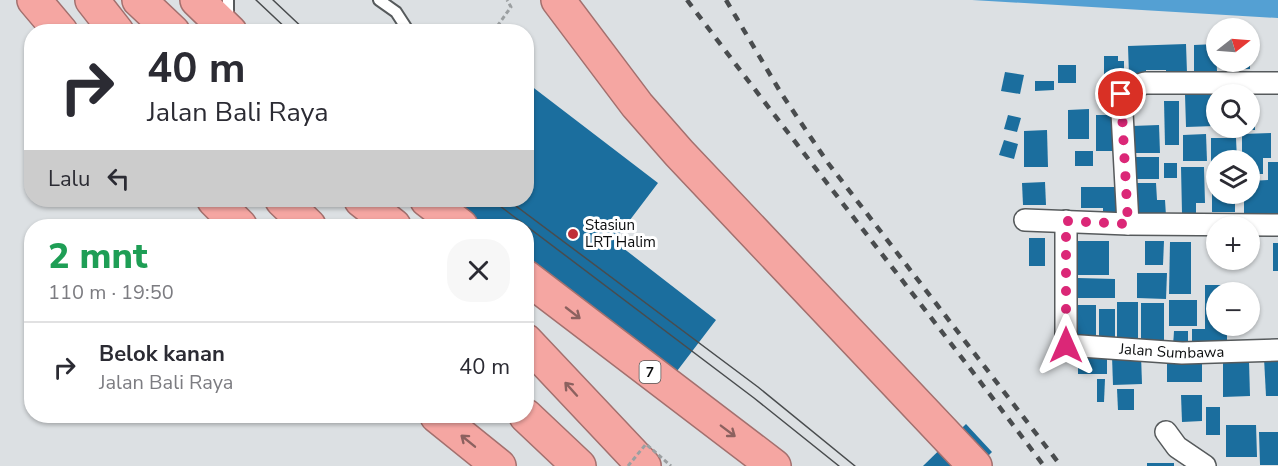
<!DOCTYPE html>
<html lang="id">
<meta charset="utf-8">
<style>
:root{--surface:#fff;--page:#f7f7f7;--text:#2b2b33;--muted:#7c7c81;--line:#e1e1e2}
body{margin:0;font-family:"Nunito Sans",sans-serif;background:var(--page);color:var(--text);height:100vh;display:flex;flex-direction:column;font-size:22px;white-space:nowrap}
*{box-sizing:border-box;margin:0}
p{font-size:20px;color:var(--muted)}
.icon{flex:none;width:33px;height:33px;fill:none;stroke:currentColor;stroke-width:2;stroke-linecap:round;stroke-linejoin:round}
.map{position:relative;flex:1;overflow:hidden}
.panel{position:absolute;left:24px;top:219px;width:510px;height:204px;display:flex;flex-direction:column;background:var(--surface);border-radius:24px;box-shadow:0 2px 4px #0004}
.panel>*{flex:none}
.guide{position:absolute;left:24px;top:24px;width:510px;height:183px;border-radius:24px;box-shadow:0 2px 4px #0004;background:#fff;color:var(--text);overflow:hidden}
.needle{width:39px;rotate:73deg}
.tools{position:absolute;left:1206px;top:18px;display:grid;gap:12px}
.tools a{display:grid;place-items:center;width:54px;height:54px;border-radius:50%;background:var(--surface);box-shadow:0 2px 4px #0004;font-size:30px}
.pin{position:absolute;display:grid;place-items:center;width:51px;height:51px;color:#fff;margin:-26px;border:3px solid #fff;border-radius:50%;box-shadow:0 2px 6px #0007}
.me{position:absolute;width:66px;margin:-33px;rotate:0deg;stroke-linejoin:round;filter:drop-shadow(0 0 4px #0008)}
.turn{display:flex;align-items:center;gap:21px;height:126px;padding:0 24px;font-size:27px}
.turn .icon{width:78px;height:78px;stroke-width:2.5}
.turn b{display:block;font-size:42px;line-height:51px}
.then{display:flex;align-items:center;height:57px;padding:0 24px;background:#0003;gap:12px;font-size:22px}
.round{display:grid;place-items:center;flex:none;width:63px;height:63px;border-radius:24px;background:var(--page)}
.headline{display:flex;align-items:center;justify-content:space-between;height:102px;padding:0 24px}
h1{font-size:36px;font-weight:800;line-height:45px;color:#1e9e55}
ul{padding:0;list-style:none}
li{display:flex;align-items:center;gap:18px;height:90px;padding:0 24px;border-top:2px solid var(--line)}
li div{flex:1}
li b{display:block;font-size:22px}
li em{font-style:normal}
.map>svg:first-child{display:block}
.water{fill:#54a0d3}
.building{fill:#1b6e9e}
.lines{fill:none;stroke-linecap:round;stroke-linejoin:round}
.service-casing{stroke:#565a5c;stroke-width:14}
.minor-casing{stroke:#565a5c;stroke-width:24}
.motorway-casing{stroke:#a3706e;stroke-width:36}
.path{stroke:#9b9fa1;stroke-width:3;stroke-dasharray:4.5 3;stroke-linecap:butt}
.service{stroke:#fff;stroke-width:10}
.minor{stroke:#fff;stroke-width:21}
.motorway{stroke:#f5a6a2;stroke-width:33}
.tram{stroke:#494c4e;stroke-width:1.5}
.rail{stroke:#494c4e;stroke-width:4.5;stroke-dasharray:8 8;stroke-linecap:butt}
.path-bridge{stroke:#9b9fa1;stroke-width:3;stroke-dasharray:4.5 3;stroke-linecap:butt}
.oneway{stroke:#8c615f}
.route{stroke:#db2777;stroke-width:10;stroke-dasharray:0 18}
.poi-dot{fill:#c03039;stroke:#fff;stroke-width:2}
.labels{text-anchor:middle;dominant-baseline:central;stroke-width:6;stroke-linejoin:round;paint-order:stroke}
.shield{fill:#fff;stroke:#545656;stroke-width:1.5}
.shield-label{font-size:14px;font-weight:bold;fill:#0b0d0e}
.poi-label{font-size:15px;fill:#0b0d0e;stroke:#fff;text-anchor:start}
.street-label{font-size:15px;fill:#0b0d0e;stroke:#fff}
</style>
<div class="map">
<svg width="1278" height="466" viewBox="0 0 1278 466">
<rect width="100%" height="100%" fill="#dce0e3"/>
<path class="water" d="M971,0H1278V18L972,0Z"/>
<g class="building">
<path d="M1186,44L1187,73L1166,74V70H1146V76H1129L1128,46Z"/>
<path d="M1216,44L1217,71L1194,72V45Z"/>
<path d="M1104,56H1118V61H1124V86H1104Z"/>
<rect x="1228" y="62" width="22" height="7"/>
<rect x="1058" y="65" width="18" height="18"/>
<path d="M1005,72L1024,75L1020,94L1001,91Z"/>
<path d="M1035,81H1054V90L1035,91Z"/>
<path d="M526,82L658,183L614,241L716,320L674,375L526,261V226H482L447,200H526Z"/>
<path d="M1214,94L1215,126L1186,127L1185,95Z"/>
<path d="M1164,101H1179V145H1165Z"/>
<path d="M1250,102H1255V130H1223V128H1250Z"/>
<path d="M1089,109V139H1068V110Z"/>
<path d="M1008,115L1021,118L1017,132L1004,129Z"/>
<path d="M1096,115H1118L1119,151H1096Z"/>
<path d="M1159,125L1160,153H1132V126Z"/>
<path d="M1047,130L1048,167H1024V131Z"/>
<path d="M1271,133V158H1263V174H1250V160H1244V158H1242V134Z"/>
<path d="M1206,134L1207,161H1183V135Z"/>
<path d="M1211,138H1236L1237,160H1216V181H1211Z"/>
<path d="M1004,140L1018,144L1014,159L999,155Z"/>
<rect x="1075" y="151" width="18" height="15"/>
<rect x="1134" y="157" width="25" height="22"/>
<path d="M1268,162H1278V218H1244V194H1250V181L1268,180Z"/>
<rect x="1164" y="163" width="13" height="15"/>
<path d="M1181,167H1204L1205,203H1196V213H1182Z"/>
<path d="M1045,182L1046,205H1023L1022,183Z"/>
<path d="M1132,183H1156L1157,200H1165L1166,216L1132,217Z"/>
<path d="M1212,184H1216V194H1235V212H1212Z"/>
<path d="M1081,187H1120L1121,215H1103V208H1081Z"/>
<rect x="1029" y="238" width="16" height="28"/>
<rect x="1076" y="241" width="33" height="34"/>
<path d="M1145,241H1164L1163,265H1145Z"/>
<path d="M1170,242H1191V294H1169Z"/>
<rect x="1273" y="243" width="5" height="28"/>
<path d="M1137,273H1167L1166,299L1137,298Z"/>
<path d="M1078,278L1115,279V298H1078Z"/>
<path d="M1205,285H1231V292H1216V326H1231V334H1227V350L1192,349V329H1205Z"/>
<rect x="1169" y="300" width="28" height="26"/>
<path d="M1117,302H1138V339L1117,338Z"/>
<rect x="1141" y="303" width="23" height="37"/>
<rect x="1074" y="305" width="22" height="30"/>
<rect x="1099" y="309" width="16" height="28"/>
<path d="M1174,331H1188V346H1173Z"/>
<rect x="1078" y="353" width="29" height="21"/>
<path d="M1141,355L1142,384L1113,385L1112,356Z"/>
<path d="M1264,358H1278V396H1266Z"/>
<rect x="1167" y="360" width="35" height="22"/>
<path d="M1223,361H1249L1250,396L1223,397Z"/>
<path d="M1097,379H1105L1104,402H1097Z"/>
<path d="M1117,389H1134V410H1118Z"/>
<path d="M1181,395H1202V421L1182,422Z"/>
<rect x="1206" y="407" width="14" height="28"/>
<path d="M966,424L992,452L978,466H923Z"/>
<path d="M1226,425H1256L1257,457H1226Z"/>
<path d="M1259,432H1278V465H1260Z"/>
<rect x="1147" y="463" width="27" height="3"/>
</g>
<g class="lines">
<g class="service-casing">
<g id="service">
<path d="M379,0L396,12L409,32"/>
<path d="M228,21V0"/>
</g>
</g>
<g class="minor-casing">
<g id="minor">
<path d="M1025,220L1128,224L1278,225"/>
<path id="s1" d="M1066,221V345L1182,353L1278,350"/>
<path d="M1128,224L1121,94L1130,88L1145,83H1278"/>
<path d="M1166,432L1177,447L1205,466"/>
</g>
</g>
<g class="motorway-casing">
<g id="motorway">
<path d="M34,0L61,32"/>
<path d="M92,0L117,32"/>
<path d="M139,0L173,32"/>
<path d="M197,0L230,32"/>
<path d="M558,0L637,105L679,153L975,466"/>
<path d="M214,200L240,226"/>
<path d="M282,200L309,226"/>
<path d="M361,200L394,226"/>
<path d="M427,200L461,226"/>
<path d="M526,277L774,466"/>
<path d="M526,341L644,466"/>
<path d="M437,416L499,466"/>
<path d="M526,416L579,466"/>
</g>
</g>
<path class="path" d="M493,32L511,7L507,0"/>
<use href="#service" class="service"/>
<use href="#minor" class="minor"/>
<use href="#motorway" class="motorway"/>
<g class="tram">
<path d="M256,0L290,32"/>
<path d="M273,0L307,32"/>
<path d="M492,200L754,398L839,466"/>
<path d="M508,200L758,387L855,466"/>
</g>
<g class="rail">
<path d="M687,0C805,157 927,310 1044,466"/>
<path d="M726,0L781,93L828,163L1061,466"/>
</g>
<path class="path-bridge" d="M628,466L646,444L671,466"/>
</g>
<defs><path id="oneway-shaft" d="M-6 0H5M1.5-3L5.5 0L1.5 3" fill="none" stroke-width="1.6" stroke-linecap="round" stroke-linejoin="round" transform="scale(1.5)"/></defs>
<g class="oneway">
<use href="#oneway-shaft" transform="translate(573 313) rotate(38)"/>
<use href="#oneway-shaft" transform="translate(571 389) rotate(-132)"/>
<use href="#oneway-shaft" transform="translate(728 431) rotate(37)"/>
<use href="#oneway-shaft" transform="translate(468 441) rotate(-141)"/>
</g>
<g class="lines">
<path class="route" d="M1066,345V221L1128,224L1121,94"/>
</g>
<circle class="poi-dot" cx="573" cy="234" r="6"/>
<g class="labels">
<rect class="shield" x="639.5" y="361" width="21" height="22" rx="4.5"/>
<g class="shield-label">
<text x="650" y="372">7</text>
</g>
<g class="poi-label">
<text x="585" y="225">Stasiun<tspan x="585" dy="17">LRT Halim</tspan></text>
</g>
<g class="street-label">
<text stroke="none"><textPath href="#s1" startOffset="230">Jalan Sumbawa</textPath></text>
</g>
</g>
</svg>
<div class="tools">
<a><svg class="needle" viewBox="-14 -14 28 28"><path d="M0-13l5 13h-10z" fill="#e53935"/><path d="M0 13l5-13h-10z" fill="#7c7c81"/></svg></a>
<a><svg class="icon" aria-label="search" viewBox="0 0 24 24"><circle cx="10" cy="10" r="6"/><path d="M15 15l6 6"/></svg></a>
<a><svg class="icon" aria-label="layers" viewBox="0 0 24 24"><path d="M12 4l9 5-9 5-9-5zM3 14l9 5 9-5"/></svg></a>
<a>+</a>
<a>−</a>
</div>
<div class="pin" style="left:1121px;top:94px;background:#d93025"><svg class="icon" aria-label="arrive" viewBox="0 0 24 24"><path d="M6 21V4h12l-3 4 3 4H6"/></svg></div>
<svg class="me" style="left:1066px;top:345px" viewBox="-20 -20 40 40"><path d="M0-17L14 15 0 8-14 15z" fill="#db2777" stroke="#fff" stroke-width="4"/></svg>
<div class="guide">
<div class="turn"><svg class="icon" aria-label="right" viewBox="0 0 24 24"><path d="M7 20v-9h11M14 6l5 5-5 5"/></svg><div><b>40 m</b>Jalan Bali Raya</div></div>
<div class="then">Lalu<svg class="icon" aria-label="left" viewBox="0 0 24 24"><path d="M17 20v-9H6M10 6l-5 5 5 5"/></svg></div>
</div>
<section class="panel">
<div class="headline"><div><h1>2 mnt</h1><p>110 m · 19:50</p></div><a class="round"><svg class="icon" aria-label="close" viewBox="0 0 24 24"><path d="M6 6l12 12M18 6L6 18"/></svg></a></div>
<ul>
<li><svg class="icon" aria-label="right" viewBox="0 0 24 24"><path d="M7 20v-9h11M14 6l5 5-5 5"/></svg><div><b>Belok kanan</b><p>Jalan Bali Raya</p></div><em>40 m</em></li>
</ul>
</section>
</div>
